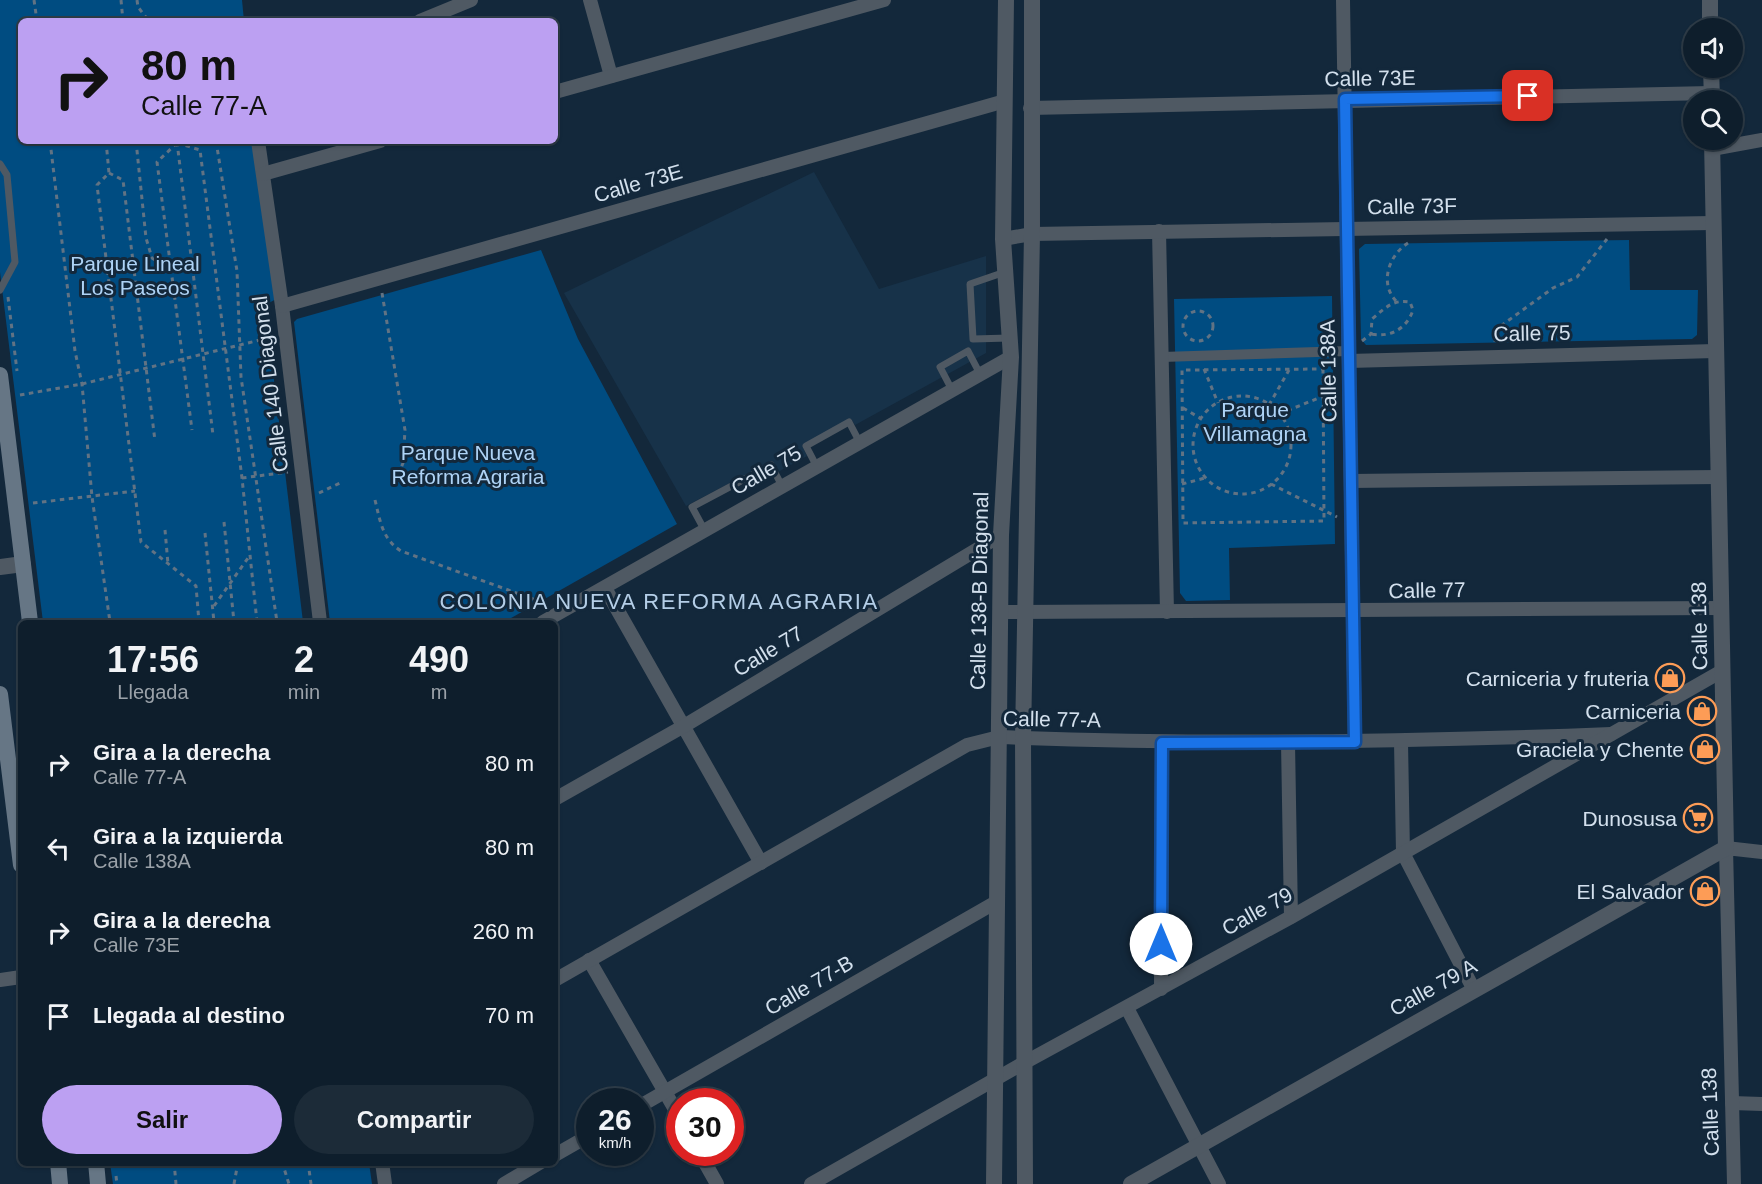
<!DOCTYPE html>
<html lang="es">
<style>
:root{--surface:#0e1e2c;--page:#1c2b38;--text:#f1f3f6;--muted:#9ba2a9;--line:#2e3c48;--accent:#bca0f2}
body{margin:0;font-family:Arial,sans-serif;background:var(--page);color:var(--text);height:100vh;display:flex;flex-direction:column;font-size:22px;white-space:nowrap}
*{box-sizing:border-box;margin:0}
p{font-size:20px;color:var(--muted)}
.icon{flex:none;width:33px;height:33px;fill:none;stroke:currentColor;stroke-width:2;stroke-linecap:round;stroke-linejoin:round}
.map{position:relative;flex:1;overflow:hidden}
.sheet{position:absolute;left:18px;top:620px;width:540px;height:546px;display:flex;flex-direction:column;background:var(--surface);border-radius:9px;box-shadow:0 2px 4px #0004,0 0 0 2px var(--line)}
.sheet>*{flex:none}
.guide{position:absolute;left:18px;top:18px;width:540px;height:126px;border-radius:9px;box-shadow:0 2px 4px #0004,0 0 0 2px var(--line);background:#bca0f2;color:#111;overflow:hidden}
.tools{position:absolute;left:1683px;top:18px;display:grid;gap:12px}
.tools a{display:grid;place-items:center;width:60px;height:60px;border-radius:50%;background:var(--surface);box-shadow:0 2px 4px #0004,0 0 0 2px var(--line);font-size:30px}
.speed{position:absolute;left:576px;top:1088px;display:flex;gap:12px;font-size:30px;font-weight:700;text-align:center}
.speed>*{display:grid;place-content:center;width:78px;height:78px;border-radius:50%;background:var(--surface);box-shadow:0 2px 4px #0004,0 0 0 2px var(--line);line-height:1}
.speed small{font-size:15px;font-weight:400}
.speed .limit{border:9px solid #d22;background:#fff;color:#111}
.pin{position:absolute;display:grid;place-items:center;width:51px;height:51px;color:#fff;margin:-26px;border-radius:12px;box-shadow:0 3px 9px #0006}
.me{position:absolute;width:66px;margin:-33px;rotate:0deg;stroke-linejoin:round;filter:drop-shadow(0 0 4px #0008)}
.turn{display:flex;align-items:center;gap:21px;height:126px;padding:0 24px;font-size:27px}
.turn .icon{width:78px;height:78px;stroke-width:2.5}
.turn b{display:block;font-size:42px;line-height:51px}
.eta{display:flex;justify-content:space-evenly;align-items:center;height:102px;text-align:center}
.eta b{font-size:36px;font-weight:700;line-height:42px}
.action{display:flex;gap:12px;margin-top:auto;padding:12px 24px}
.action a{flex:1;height:69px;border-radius:36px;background:var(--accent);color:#111;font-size:24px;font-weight:700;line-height:69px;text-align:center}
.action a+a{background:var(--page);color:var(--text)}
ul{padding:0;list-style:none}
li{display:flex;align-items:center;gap:18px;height:84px;padding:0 24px}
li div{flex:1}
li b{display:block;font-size:22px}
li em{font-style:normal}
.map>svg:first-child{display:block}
.built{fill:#173249}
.green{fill:#004c81}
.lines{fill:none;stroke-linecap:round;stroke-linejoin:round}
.path{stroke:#617384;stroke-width:3;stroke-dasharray:4.5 4.5;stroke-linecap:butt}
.service{stroke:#4f5963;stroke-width:7}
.pedestrian{stroke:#4f5963;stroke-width:10}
.minor{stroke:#4f5963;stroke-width:14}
.tertiary{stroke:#4f5963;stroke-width:16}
.secondary{stroke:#667685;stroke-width:16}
.route-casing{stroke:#114b97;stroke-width:15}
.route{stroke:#1a73e8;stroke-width:10}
.labels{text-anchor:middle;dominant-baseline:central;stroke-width:6;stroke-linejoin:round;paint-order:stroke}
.street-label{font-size:21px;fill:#d3e0ed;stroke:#13283b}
.park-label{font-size:21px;fill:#aed3f6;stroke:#13283b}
.poi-label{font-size:21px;fill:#d3e0ed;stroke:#13283b;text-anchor:end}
.neighbourhood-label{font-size:22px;letter-spacing:1.5px;fill:#b4cee7;stroke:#13283b}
</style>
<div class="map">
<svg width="1762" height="1184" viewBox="0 0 1762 1184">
<rect width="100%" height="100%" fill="#13283b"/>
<path class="built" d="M814,172L879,289L986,256V353L855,425L851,419L802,445L807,456L778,472L772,461L686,506L564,293Z"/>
<g class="green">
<path d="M0,0H242L244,21H21V141H259L278,298L265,305L303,622H43L0,272Z"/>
<path d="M1629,240L1630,290H1698L1697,335L1692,339L1366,345L1361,339L1359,249L1365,244Z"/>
<path d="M541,250L578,339L677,524L504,622H330L294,322L297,319Z"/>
<path d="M1332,296L1335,544L1229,548L1230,600L1186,601L1180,593L1174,299Z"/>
<path d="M110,1163H369L372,1184H113Z"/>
</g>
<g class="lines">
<g class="path">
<path d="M34,0L37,21"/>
<path d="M121,0L123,21"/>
<path d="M137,0L138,7L149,21"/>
<path d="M50,141L75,351L82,384L92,497L110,622"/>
<path d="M106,141L109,173L97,185L141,542L196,586L199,622"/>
<path d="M136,141L146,238L152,258L171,271"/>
<path d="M216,141L237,271L241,377L277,622"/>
<path d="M177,142L213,435"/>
<path d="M177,143L200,150L242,478L257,622"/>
<path d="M177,143L157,162L192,430"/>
<path d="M109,173L123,180L155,441"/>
<path d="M382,293L405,430L403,463L398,476"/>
<path d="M8,297L17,371"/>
<path d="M1396,301C1379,283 1389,255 1408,243"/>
<circle cx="1198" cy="326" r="15"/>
<path d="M1362,341L1371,334L1372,319C1385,308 1393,299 1410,302L1413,310C1407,328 1391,338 1371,334"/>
<path d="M1495,342L1498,328L1553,288L1577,277L1607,239"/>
<path d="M1204,369L1218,403"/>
<path d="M1323,369L1324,521L1183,523L1182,370Z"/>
<path d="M20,395L82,384L272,337"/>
<circle cx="1242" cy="445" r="49"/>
<path d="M1269,405L1289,370"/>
<path d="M1183,408L1200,418"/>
<path d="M1279,414L1336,391"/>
<path d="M242,478L288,472"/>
<path d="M1182,484L1205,478"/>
<path d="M1271,484L1337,517"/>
<path d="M319,493L340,483"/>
<path d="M375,500C380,520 382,539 401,551L544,603"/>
<path d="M33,503L135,491"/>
<path d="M224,522L234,622"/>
<path d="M165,530L168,564"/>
<path d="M205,533L214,622"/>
<path d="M214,606L248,558"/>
<path d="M174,1162L176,1184"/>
<path d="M282,1162L289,1184"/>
<path d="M308,1162L311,1184"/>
<path d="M116,1176L117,1184"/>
<path d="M234,1184L238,1162"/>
</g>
<g class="service">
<path d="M0,164L7,175L15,262L0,290"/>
<path d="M1005,272L970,284L973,339L1009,338"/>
<path d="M952,390L940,367L968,351L980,374"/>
<path d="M817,467L806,446L849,422L860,443"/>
<path d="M705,531L692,507L771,465L782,486"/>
</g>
<path class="pedestrian" d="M1162,357L1349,351"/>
<g class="minor">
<path d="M590,0L611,76"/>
<path d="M1343,0L1355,742"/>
<path d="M420,21L471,0"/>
<path d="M555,92L884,0"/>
<path d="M1030,108L1711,93"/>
<path d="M258,141L282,306L320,622"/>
<path d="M1712,149L1762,140"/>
<path d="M263,174L380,141"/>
<path d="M1159,231L1167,612"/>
<path d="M1003,239L1032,234L1713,223"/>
<path d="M282,306L1005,101"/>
<path d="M1349,361L1715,351"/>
<path d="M1351,481L1718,477"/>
<path d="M605,588L761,863"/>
<path d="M1001,612L1721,608"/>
<path d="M543,622L1011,357"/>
<path d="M1401,742L1403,853L1474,990"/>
<path d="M1288,743L1291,917"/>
<path d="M555,799L684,726L1001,535"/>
<path d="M589,960L680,1118"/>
<path d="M0,980L21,977"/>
<path d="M555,980L967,745L999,737C1204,745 1407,742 1611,734"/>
<path d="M1161,989L1162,743"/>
<path d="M1127,1008L1219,1184"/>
<path d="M1732,1103L1762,1104"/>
<path d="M640,1106L998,901"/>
<path d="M699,1152L717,1184"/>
<path d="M555,1155L590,1135"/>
<path d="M382,1162L385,1184"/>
<path d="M504,1184L541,1162"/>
<path d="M811,1184L1022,1064L1291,917L1722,671"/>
<path d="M1734,1184L1726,848L1762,852"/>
</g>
<g class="tertiary">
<path d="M1710,0V28"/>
<path d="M1711,68L1712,100"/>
<path d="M0,567L23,564"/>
<path d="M994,1184L1001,535L1011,357L1003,239L1006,0"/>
<path d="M1025,1184L1023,738L1032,234V0"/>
<path d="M1131,1184L1726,848L1712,140"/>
</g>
<g class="secondary">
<path d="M0,375L30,622"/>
<path d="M0,694L21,865"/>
<path d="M58,1162L60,1184"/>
<path d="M96,1162L98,1184"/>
</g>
</g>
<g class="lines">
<g class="route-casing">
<path id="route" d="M1161,944L1162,743L1355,742L1345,99L1528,96"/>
</g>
<use href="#route" class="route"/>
</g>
<defs>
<g id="shop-ring" transform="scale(1.5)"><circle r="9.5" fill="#13283b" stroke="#fd9c56" stroke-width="1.5"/><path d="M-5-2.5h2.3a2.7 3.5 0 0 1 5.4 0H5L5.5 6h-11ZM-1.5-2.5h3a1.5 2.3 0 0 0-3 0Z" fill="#fd9c56"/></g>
<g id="supermarket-ring" transform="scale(1.5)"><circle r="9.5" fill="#13283b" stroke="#fd9c56" stroke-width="1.5"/><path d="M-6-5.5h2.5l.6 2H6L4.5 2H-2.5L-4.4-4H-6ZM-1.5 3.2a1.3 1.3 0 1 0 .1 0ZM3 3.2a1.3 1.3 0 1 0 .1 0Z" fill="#fd9c56"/></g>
</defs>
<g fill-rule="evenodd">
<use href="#shop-ring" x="1670" y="678"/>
<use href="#shop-ring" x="1702" y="711"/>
<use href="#shop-ring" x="1705" y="749"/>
<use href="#supermarket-ring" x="1698" y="818"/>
<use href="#shop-ring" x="1705" y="891"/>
</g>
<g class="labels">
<g class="street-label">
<text transform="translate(1370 78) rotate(-1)">Calle 73E</text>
<text transform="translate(638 183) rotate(-16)">Calle 73E</text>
<text transform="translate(1412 206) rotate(-1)">Calle 73F</text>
<text transform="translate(1532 333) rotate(-1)">Calle 75</text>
<text transform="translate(1328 371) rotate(-91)">Calle 138A</text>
<text transform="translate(270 384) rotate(-97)">Calle 140 Diagonal</text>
<text transform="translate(766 470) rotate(-30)">Calle 75</text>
<text transform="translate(1427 590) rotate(-1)">Calle 77</text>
<text transform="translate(979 591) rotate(-89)">Calle 138-B Diagonal</text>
<text transform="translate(1699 626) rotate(-91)">Calle 138</text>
<text transform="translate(768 651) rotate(-31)">Calle 77</text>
<text transform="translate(1052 719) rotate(1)">Calle 77-A</text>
<text transform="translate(1257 911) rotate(-29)">Calle 79</text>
<text transform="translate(809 985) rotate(-30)">Calle 77-B</text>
<text transform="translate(1433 987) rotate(-29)">Calle 79 A</text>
<text transform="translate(1710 1112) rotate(-92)">Calle 138</text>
</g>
<g class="park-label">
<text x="135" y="263">Parque Lineal<tspan x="135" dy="24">Los Paseos</tspan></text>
<text x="1255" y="409">Parque<tspan x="1255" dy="24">Villamagna</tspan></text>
<text x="468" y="452">Parque Nueva<tspan x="468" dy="24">Reforma Agraria</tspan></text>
</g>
<g class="poi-label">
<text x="1649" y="678">Carniceria y fruteria</text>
<text x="1681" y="711">Carniceria</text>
<text x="1684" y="749">Graciela y Chente</text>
<text x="1677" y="818">Dunosusa</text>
<text x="1684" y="891">El Salvador</text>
</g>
<g class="neighbourhood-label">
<text x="659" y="601">COLONIA NUEVA REFORMA AGRARIA</text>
</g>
</g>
</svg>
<div class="tools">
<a><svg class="icon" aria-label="sound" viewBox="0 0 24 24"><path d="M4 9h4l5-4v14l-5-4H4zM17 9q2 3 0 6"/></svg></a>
<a><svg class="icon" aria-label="search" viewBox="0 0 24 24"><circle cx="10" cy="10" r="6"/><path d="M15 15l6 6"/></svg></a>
</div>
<div class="speed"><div>26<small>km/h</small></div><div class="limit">30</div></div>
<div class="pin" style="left:1528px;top:96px;background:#d93025"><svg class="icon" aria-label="arrive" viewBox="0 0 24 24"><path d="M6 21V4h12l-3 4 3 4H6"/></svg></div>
<svg class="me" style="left:1161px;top:944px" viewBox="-20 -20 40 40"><circle r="19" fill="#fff"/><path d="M0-13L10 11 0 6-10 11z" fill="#1a73e8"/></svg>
<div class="guide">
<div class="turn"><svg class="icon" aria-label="right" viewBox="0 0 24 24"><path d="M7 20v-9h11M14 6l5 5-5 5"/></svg><div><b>80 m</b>Calle 77-A</div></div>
</div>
<section class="sheet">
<div class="eta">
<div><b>17:56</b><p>Llegada</p></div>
<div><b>2</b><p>min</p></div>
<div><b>490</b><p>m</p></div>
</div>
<ul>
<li><svg class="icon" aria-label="right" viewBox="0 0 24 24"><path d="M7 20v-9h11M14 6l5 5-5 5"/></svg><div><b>Gira a la derecha</b><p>Calle 77-A</p></div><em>80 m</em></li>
<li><svg class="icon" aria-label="left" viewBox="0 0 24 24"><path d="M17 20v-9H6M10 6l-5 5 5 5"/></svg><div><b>Gira a la izquierda</b><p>Calle 138A</p></div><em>80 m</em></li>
<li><svg class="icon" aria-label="right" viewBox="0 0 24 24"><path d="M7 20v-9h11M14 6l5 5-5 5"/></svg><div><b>Gira a la derecha</b><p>Calle 73E</p></div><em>260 m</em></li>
<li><svg class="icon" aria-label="arrive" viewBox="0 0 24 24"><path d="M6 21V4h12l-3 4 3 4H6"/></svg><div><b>Llegada al destino</b></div><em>70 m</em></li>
</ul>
<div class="action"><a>Salir</a><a>Compartir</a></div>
</section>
</div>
